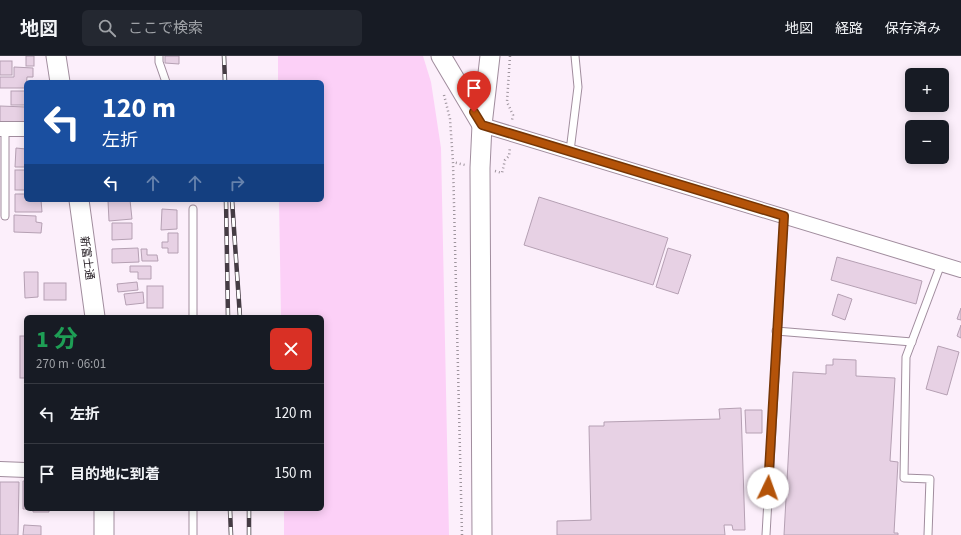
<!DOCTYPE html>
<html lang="ja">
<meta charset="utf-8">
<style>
:root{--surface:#171b24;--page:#242831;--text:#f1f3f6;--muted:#9ea1a6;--line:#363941}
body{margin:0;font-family:"Source Sans 3","Noto Sans JP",sans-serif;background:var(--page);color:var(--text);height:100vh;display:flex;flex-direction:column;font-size:15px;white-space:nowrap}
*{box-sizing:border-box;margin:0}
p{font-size:13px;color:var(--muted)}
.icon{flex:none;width:22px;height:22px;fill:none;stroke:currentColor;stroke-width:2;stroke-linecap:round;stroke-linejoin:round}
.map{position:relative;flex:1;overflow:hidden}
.panel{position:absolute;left:24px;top:259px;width:300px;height:196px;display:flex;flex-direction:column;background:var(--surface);border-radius:6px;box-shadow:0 2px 10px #0003}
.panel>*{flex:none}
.guide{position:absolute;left:24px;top:24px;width:300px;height:122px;border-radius:6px;box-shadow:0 2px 10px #0003;background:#1a4fa0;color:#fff;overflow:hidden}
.buttons{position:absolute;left:905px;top:12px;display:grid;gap:8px}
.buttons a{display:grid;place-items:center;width:44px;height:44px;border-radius:6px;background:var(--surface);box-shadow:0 2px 10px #0003;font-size:20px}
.pin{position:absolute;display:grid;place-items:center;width:34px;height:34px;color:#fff;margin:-41px -17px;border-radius:50% 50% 50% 0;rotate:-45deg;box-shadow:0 0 4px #0007}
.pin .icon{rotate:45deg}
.me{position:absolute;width:44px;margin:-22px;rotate:3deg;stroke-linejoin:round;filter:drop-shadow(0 0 3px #0008)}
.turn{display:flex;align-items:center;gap:14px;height:84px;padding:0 12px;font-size:18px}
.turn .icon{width:52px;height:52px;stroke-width:2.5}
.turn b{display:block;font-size:28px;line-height:34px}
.lanes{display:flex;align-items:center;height:38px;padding:0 12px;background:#0003;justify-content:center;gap:20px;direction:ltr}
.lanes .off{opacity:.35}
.round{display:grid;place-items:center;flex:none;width:42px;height:42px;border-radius:6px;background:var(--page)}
.headline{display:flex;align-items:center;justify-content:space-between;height:68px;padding:0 12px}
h1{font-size:24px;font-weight:700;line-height:30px;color:#1e9e55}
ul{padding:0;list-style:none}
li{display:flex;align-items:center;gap:12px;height:60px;padding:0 12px;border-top:1px solid var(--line)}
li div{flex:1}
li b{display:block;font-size:15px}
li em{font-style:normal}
header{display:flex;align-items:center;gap:24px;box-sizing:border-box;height:56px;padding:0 20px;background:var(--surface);border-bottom:1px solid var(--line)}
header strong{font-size:19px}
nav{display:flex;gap:22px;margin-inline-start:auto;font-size:14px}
.search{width:280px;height:36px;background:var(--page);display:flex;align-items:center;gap:10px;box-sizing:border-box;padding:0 14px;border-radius:6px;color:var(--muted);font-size:15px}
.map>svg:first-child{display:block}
.green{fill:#fcd0f7}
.building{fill:#e7d1e4;stroke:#b5a0b3}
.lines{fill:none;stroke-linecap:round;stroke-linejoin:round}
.lane-casing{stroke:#a18d9e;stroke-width:9}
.street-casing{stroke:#a18d9e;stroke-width:16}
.secondary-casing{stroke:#a18d9e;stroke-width:21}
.path{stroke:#9e949d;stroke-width:2.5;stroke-dasharray:1 3;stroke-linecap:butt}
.lane{stroke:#fff;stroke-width:7}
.street{stroke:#fff;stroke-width:14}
.secondary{stroke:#fff;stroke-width:19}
.rail-casing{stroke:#453c44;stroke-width:4.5}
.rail{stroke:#fff;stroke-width:3;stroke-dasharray:9;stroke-linecap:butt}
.route-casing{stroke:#753606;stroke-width:10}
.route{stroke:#b45309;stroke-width:7}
.labels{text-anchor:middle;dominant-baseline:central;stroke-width:3;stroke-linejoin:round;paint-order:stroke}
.street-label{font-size:11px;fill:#1b131a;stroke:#fff}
</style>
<header>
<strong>地図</strong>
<div class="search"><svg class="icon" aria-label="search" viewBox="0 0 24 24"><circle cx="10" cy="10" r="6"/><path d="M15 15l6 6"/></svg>ここで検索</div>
<nav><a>地図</a><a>経路</a><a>保存済み</a></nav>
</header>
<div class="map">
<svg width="961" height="479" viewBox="0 0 961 479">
<rect width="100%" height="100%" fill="#fceffb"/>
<path class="green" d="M278,0H423L431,26L441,92L449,479H284V453H322V261H281L279,144H322V26H278Z"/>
<g class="building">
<rect x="26" y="0" width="8" height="10"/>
<path d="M165,0H179V8L165,7Z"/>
<rect x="0" y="5" width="12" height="14"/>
<path d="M14,11L33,12V21H27L26,32H0V21H14Z"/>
<rect x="11" y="35" width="15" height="14"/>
<path d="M0,50L26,51V67L0,66Z"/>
<path d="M16,92L26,93V111H15Z"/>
<rect x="15" y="114" width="11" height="20"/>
<path d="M15,138H26V144H41L42,156H15Z"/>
<path d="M539,141L668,182L653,229L524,189Z"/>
<path d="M130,144L132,163L109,165L108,145Z"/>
<path d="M162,153L177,154V173L161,174Z"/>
<path d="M14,159L36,160V166L42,167L41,177L14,176Z"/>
<path d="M112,167H132V183L112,184Z"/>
<path d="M168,177H178V197H168V192H162V186H168Z"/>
<path d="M138,192L139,206L112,207V193Z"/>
<path d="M668,192L691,199L678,238L656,231Z"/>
<path d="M141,193H147V199H157L158,205H142Z"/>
<path d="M837,201L922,225L916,248L831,224Z"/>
<path d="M130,210H151V223H138V216H130Z"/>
<path d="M24,216H38V241L25,242Z"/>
<path d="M137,226L138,234L118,236L117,228Z"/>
<rect x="44" y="227" width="22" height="17"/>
<rect x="147" y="230" width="16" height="22"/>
<path d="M143,236L144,247L126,249L124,238Z"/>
<path d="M838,238L852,243L845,264L832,259Z"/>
<path d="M961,252V264L957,263Z"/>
<path d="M961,269V282L957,280Z"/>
<rect x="20" y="280" width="6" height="42"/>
<path d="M938,290L959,296L947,339L926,333Z"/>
<path d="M833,303L856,304V320L895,322L890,405L898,406L894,477H898V479H784L793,316L826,318V309H833Z"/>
<path d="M741,352L745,474H733L732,469H724L725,479H557V465L591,464L589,370H604V366L720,363L719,353Z"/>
<path d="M745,354H762V377H746Z"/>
<path d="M23,425H26V453H49V456H33V453H23Z"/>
<path d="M0,426H19L18,479H0Z"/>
<path d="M24,469L41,470V479H23Z"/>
</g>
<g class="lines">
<g class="lane-casing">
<g id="lane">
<path d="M159,0V6L166,26"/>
<path d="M570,95L578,31L575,0"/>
<path d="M193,153V261"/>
<path d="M5,160V73"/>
<path d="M776,275L912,286"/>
<path d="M193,453V479"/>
<path d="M766,479L784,160"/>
<path d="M928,479L930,423L904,422L906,301L941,208"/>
</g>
</g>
<g class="street-casing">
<g id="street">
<path d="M482,69L961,214"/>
<path d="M0,73H26"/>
<path d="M0,413L26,414"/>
</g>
</g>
<g class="secondary-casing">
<g id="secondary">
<path d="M56,0L60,26"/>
<path d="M441,0L482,69"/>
<path d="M79,144L95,261"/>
<path d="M104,453V479"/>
<path d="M482,479L480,112L482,69L490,0"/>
</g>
</g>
<g class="path">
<path d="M510,0L507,46L513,59L512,64"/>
<path d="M444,39L450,63L453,106"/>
<path d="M495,115L502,117L505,104L509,100L510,91"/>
<path d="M462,479L453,106L465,109"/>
</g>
<use href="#lane" class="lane"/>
<use href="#street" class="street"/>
<use href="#secondary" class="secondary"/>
<g class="rail-casing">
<g id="rail">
<path d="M224,0L225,26"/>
<path d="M226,144L228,261"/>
<path d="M232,144L240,261"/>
<path d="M230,453L231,479"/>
<path d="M249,453V479"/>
</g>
</g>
<use href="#rail" class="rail"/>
</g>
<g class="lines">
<g class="route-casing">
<path id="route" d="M474,56L482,69L784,160L768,432"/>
</g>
<use href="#route" class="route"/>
</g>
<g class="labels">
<g class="street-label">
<text transform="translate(87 202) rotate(82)">新富士通</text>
</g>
</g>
</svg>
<div class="buttons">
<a>+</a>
<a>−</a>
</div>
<div class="pin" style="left:474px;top:56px;background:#d93025"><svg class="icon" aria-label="arrive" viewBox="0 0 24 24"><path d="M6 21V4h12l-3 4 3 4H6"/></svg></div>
<svg class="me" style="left:768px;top:432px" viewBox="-20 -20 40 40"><circle r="19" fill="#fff"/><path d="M0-13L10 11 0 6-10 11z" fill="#b45309"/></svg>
<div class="guide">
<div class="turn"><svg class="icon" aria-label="left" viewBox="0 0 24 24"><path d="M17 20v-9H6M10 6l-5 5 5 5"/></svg><div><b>120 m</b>左折</div></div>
<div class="lanes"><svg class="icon" aria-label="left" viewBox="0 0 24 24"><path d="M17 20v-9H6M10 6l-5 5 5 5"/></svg><svg class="icon off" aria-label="ahead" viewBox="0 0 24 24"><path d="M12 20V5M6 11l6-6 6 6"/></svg><svg class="icon off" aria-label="ahead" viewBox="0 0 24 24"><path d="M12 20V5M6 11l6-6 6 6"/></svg><svg class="icon off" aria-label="right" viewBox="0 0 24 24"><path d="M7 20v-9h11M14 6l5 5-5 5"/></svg></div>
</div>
<section class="panel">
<div class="headline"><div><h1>1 分</h1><p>270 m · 06:01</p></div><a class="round" style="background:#d93025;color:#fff"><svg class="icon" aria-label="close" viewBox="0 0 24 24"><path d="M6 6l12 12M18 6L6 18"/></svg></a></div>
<ul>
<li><svg class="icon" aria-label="left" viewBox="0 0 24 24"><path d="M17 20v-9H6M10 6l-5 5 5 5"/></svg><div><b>左折</b></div><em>120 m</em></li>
<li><svg class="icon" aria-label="arrive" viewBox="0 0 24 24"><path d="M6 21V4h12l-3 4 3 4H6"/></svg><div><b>目的地に到着</b></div><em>150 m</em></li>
</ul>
</section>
</div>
